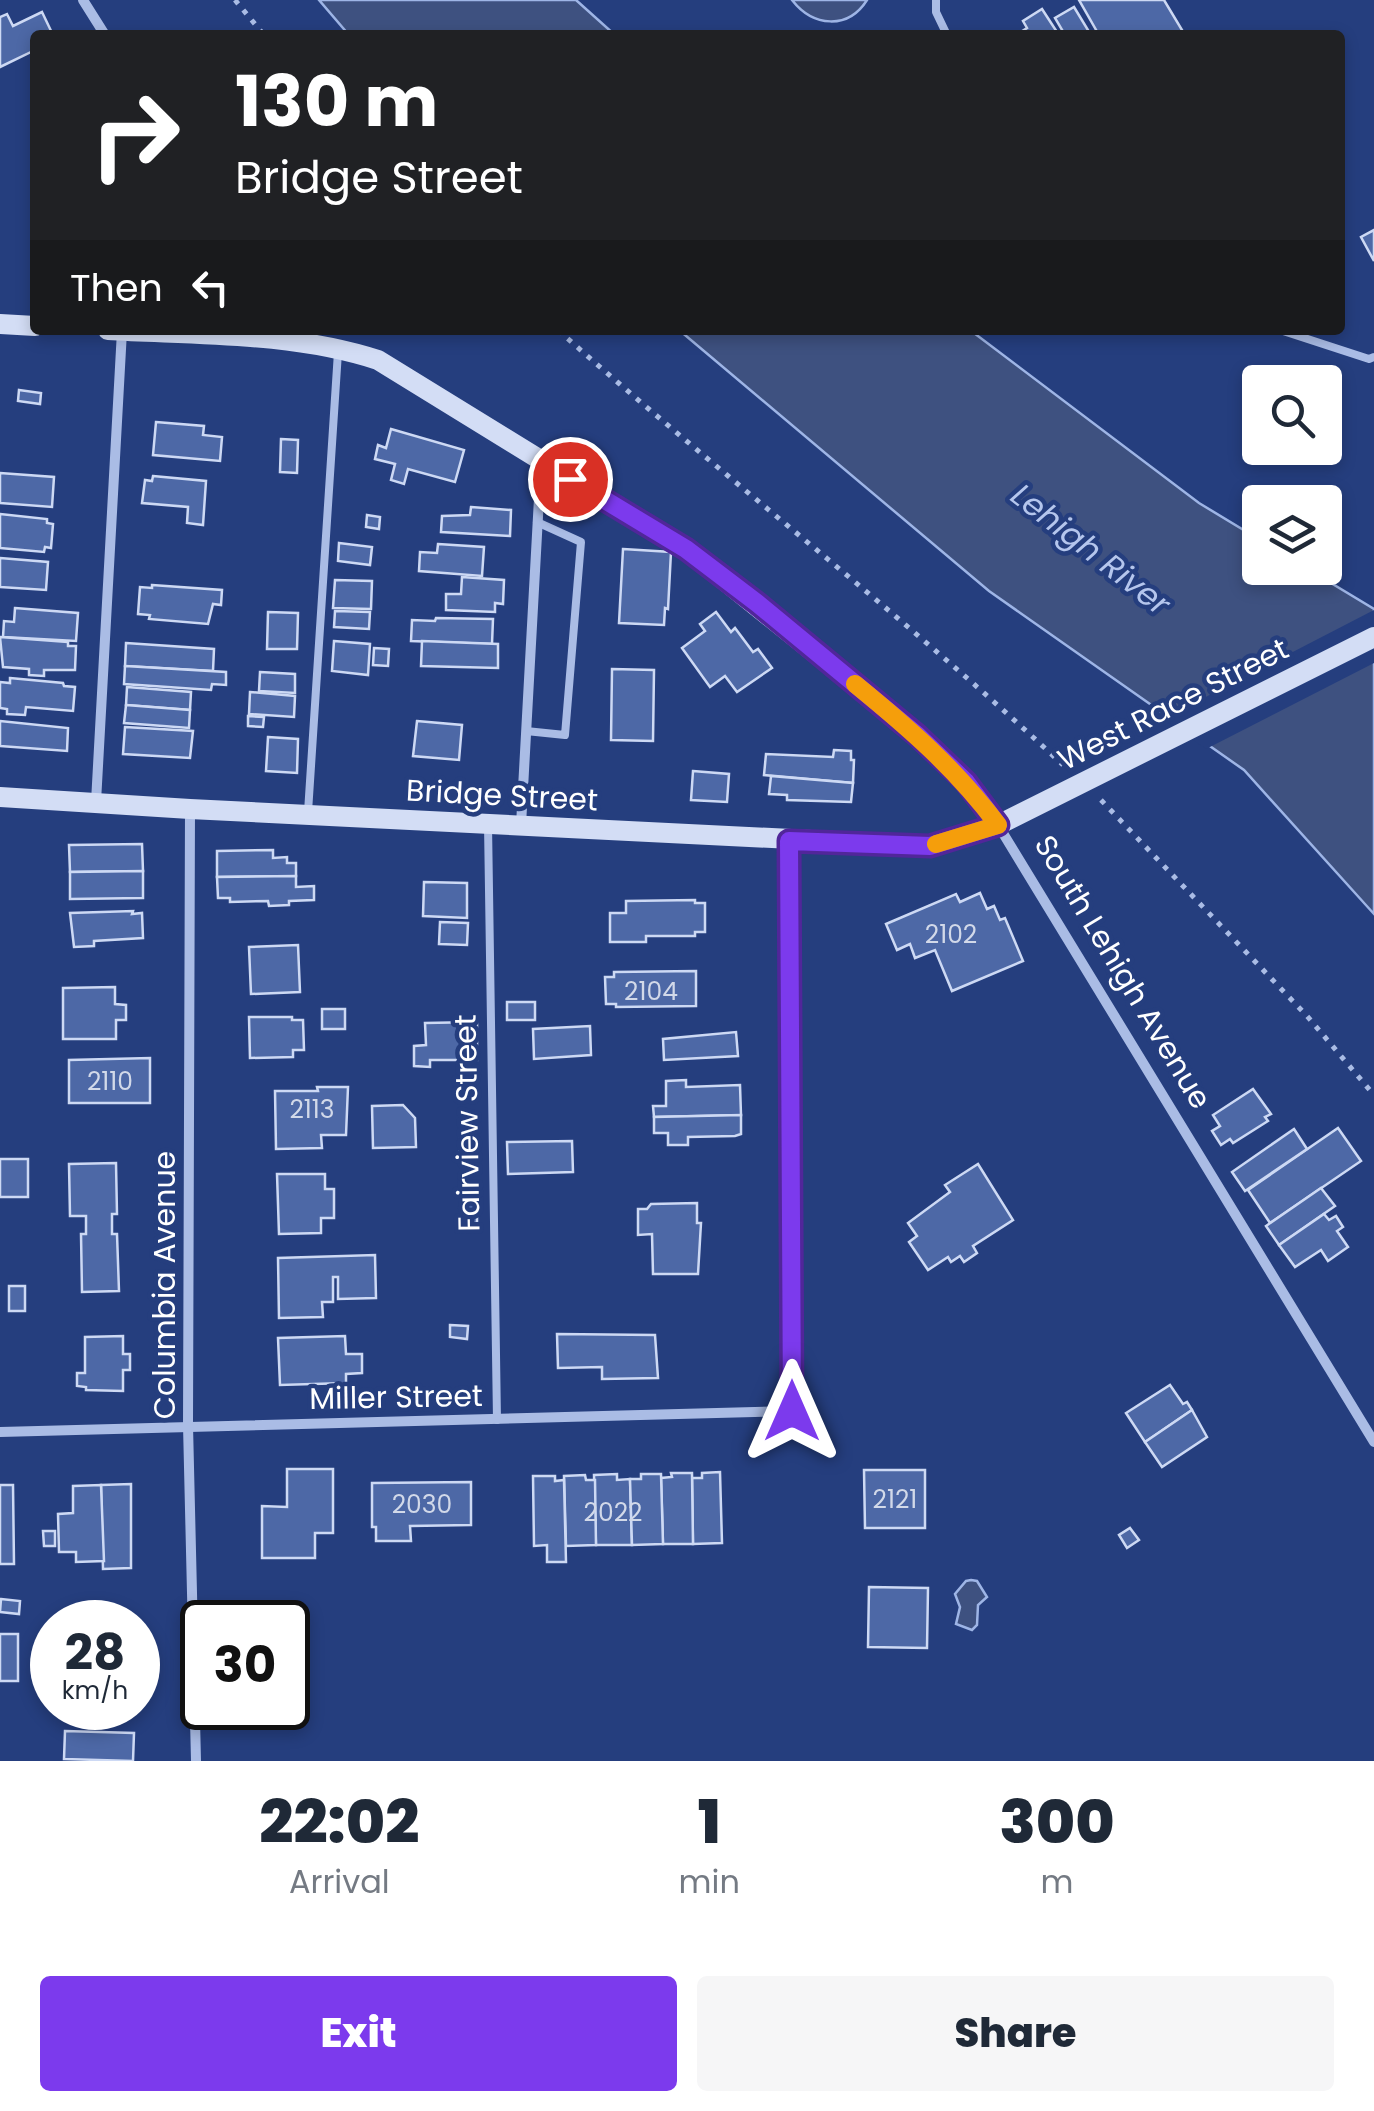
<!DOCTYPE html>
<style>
:root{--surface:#fff;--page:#f6f6f7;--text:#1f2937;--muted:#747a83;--accent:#7c3aed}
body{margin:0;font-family:Poppins,sans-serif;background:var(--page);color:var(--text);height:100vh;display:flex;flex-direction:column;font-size:38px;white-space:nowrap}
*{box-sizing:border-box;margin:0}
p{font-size:32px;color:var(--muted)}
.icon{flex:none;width:55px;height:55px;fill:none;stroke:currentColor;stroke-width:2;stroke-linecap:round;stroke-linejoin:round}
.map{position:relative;height:1761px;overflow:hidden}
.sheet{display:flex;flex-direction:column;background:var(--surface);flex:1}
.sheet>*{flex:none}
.top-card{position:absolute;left:30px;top:30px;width:1315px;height:305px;border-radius:10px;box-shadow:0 5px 15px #0003;background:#202124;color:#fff;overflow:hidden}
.fabs{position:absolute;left:1242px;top:365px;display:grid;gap:20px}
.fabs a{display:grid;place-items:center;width:100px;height:100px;border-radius:10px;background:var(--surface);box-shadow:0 5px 15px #0003;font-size:50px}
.speed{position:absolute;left:30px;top:1600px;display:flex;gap:20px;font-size:50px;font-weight:700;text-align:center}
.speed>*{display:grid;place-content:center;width:130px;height:130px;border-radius:50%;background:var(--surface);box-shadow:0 5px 15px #0003;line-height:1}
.speed small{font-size:25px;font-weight:400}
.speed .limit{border:5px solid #111;border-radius:15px;background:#fff;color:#111}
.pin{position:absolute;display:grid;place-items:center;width:85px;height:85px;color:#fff;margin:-42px;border:5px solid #fff;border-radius:50%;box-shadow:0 2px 10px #0007}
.me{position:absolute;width:110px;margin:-55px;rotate:0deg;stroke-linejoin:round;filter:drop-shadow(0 0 8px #0008)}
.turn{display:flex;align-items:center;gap:35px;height:210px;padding:0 40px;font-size:45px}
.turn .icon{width:130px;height:130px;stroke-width:2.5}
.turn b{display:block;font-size:70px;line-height:85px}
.then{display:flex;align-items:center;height:95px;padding:0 40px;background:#0003;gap:20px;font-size:38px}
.eta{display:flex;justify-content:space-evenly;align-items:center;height:170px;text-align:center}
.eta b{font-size:60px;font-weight:800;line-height:70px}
.cta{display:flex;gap:20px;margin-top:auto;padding:20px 40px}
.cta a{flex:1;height:115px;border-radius:10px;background:var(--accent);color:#fff;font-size:40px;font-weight:800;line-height:115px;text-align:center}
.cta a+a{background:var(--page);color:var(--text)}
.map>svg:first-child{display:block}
.water{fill:#3e5180;stroke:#9eb5e6;stroke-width:2.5}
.pier{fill:#253e7e}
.building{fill:#4d68a6;stroke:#cdd9f4;stroke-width:2.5}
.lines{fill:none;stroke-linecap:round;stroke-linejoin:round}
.path{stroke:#aabce5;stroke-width:5;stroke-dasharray:5 8;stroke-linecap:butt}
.service{stroke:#aabce5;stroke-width:8}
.minor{stroke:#aabce5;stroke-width:10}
.secondary{stroke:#d3ddf5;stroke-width:20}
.route-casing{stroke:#51269a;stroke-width:25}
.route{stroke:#7c3aed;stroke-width:18}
.slow{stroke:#f59e0b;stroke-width:18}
.labels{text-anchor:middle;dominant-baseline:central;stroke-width:9;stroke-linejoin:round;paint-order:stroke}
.number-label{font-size:25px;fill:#d2d9e9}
.street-label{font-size:30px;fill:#fff;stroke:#253e7e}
.water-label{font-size:32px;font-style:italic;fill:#b5c6ed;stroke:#253e7e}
</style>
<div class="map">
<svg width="1374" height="1761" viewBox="0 0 1374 1761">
<rect width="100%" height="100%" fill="#253e7e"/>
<g class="water">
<path d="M319,0H576L615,35H349Z"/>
<path d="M792,0H867C848,30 813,27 792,0Z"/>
<path d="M679,330H970L1199,503L1260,540V568H1306L1374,609V914L1244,770L989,591Z"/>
<path d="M971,1580L977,1581L987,1597L978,1605L977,1625L972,1630L956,1624L960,1607L955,1594L966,1581Z"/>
</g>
<path class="pier" d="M1374,610V663L1206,749L1163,719Z"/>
<g class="building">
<path d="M1079,0H1164L1185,35H1099Z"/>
<path d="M1074,7L1091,35H1065L1055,18Z"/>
<path d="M1042,9L1057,32L1051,35H1016L1027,28L1023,21Z"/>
<path d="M42,12L53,35H35V50L0,67V17L7,14L13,26Z"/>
<path d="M1374,230V261L1361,237Z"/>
<path d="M19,390L41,393L40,404L18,401Z"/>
<path d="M156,422L204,426L203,435L222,437L220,461L153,455Z"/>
<path d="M391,429L464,450L455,482L408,469L404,484L391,480L395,464L375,459L378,445L386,448Z"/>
<path d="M281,439L298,440L297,473L280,472Z"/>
<path d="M0,473L54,477L52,507L0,503Z"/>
<path d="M153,476L206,481L203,525L187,523L188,507L142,503L145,480L152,481Z"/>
<path d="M471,507L511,510L510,536L441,532L442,516L470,515Z"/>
<path d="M0,514L47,519V523L53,524L51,548L45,547L44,552L0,548Z"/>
<path d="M367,515L380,517L379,529L366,527Z"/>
<path d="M339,543L372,547L370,565L338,561Z"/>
<path d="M438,544L484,547L482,576L419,571L420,552L437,553Z"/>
<path d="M623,549L671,552L668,609L665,608L664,625L619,623Z"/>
<path d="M0,558L48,562L46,590L0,587Z"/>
<path d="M462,577L504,580L503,604L495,603V612L446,610V594H461Z"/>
<path d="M335,580L372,581L371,609L333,608Z"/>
<path d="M152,585L222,590L221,605L213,604L208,624L149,619L150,615L138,614L140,587L152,588Z"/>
<path d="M15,608L78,613L76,641L3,637L4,621L14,622Z"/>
<path d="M335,611L370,612L369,629L334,627Z"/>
<path d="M268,612L298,613L297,649H267Z"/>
<path d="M716,612L731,632L735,628L753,652L758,649L772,668L737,692L725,676L710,687L682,648L705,631L700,624Z"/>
<path d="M436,618L493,619L492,644L411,641L412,620L435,621Z"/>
<path d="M0,637L68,642V646H76L75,670H44V676L29,675V669L3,667Z"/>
<path d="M334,641L370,644L368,675L332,671Z"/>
<path d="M422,641L498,644V668L421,666Z"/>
<path d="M126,643L214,649L213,671L125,666Z"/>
<path d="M374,648L389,649L388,666L373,665Z"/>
<path d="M125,666L226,672V685L212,684L211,690L124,684Z"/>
<path d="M612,669L654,670L653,741L611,740Z"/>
<path d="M260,672L295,674V693L259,691Z"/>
<path d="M10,678L63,683L64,686L75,687L73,711L26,707L25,715L7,714V709L0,708V682L10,683Z"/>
<path d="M127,687L191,692L190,710L126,705Z"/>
<path d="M250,692L295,696L294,717L249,714Z"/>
<path d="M126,705L190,710L189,728L124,723Z"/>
<path d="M248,716L264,717L263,727L248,726Z"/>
<path d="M0,721L68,728L67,751L0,746Z"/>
<path d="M417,721L462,725L459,760L413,756Z"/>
<path d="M125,727L193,731L190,758L123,754Z"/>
<path d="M268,737L298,739L297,773L266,771Z"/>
<path d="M834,750L851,751V760H854L853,783L764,775L766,754L833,757Z"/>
<path d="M693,771L729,774L727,802L691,800Z"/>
<path d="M771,776L853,783L851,802L787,800V795L769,794Z"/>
<path d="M142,844L143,871L70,872L69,845Z"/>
<path d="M273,850V858L287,857V863H296V876L217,877V851Z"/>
<path d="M143,871V898L70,899V872Z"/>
<path d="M296,876V887L314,886V900L289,901V905L269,906L268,901L230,902V898H218L217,877Z"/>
<path d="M424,882L467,883V918L423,916Z"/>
<path d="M980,893L987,909L994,906L1000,920L1005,918L1023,961L952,991L935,950L915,958L910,944L897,950L886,924L956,894L960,902Z"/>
<path d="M695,900V903H705V932H695V936H646V942H610V913H626V901Z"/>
<path d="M133,911L132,914L142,913L143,938L94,941V946L74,947L70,913Z"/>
<path d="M440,922L468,923L467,945L439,944Z"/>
<path d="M298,945L300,992L251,994L249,947Z"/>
<path d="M696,971V1006L616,1007V1004H606L605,977H614V972Z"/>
<path d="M115,987V1004L126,1005V1020H116V1039H63V988Z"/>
<rect x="507" y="1002" width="28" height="18"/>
<rect x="322" y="1009" width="23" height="20"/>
<path d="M249,1017H292V1020H303L304,1050H293V1057L250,1058Z"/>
<path d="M477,1022V1060H430V1067L414,1066V1046L426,1045L425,1023Z"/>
<path d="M590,1026L591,1055L534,1059L533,1029Z"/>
<path d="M736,1032L738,1056L664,1060L663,1039Z"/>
<path d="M150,1058V1103H69V1060Z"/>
<path d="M686,1080V1087L740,1085L741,1115L654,1117L653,1106H666V1081Z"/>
<path d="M317,1087H348L346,1135H321L322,1148L276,1149L275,1091H318Z"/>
<path d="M1253,1089L1271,1114L1265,1117L1268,1121L1233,1143L1230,1139L1221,1145L1212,1131L1220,1126L1213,1115Z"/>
<path d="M403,1105L415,1118L416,1147L373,1148L372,1106Z"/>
<path d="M741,1115V1134L735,1136L688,1137V1145H668V1133H654V1117Z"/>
<path d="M1338,1128L1361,1161L1270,1223L1248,1190Z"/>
<path d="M1294,1129L1307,1149L1245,1191L1232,1172Z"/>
<rect x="460" y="1131" width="13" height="19"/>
<path d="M572,1141L573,1172L508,1174L507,1142Z"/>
<rect x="0" y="1159" width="28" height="38"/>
<path d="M116,1163L117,1214H112V1234H117L119,1291L82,1292L81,1234H86V1216H70L69,1164Z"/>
<path d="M978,1164L1013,1220L973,1246L977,1253L964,1262L960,1256L951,1262L948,1257L928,1270L909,1242L917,1236L908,1223L950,1192L945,1185Z"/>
<path d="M277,1174H325V1189H334V1218H321V1233L279,1234Z"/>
<path d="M1321,1188L1335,1206L1279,1245L1266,1226Z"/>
<rect x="464" y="1202" width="13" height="21"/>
<path d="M697,1203V1223H701L698,1274H653L652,1234L638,1235V1209H647L651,1204Z"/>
<path d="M1324,1214L1329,1220L1336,1216L1343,1227L1337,1231L1348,1247L1328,1261L1321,1250L1295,1267L1279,1245Z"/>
<path d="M375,1255L376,1298L338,1299V1277H333V1302H322L323,1317L279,1318L278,1258Z"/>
<rect x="9" y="1286" width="16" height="25"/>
<path d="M450,1325L468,1326L467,1339L450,1337Z"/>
<path d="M557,1334L655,1335L658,1378L602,1379V1367L558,1368Z"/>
<path d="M123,1336V1354H130V1370H123V1391L86,1390V1387L77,1386V1373H85V1337Z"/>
<path d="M345,1336L346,1354H362V1373L346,1374V1383L280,1385L278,1338Z"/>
<path d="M1170,1385L1183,1404L1187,1402L1192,1410L1145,1442L1126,1413Z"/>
<path d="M1192,1410L1207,1437L1162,1467L1145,1442Z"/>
<path d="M287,1469H333V1533H315V1558H262V1506L287,1507Z"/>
<path d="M864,1470H925V1528H865Z"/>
<path d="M720,1472L722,1543L693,1544L692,1478H702V1473Z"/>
<path d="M671,1473H692L693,1544H663L661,1478L672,1477Z"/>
<path d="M617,1474V1480L630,1479L632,1545H596L594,1475Z"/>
<path d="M641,1474H661L663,1544L632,1545L630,1479H641Z"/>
<path d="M585,1475L586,1480H595L596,1545L566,1546L564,1476Z"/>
<path d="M533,1476H555V1481L564,1480L566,1562H547V1545L534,1546Z"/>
<path d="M471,1482V1525L410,1526L411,1541H376V1527H372V1483Z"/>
<path d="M131,1484V1568L103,1569L101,1485Z"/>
<path d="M0,1485H13L14,1564H0Z"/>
<path d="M101,1485L104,1561L76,1562V1552H59L58,1514L73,1513V1486Z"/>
<path d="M1130,1528L1139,1540L1127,1548L1119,1535Z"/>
<path d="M43,1531H55V1546H44Z"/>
<path d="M869,1587L928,1588L927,1648L868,1647Z"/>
<path d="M1,1599L20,1601L19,1614L0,1612Z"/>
<rect x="0" y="1634" width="18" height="47"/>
<rect x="138" y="1640" width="5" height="54"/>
<path d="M65,1731L134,1733L133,1761L64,1759Z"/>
</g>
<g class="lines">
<g class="path">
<path d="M235,0L264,35"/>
<path d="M558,330C724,478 901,613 1063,765"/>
<path d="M1101,800L1307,1016L1374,1095"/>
</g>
<g class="service">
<path d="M936,0V12L947,35"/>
<path d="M1280,330L1369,359L1374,357"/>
<path d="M526,731L565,735L581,542L537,522"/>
<path d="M308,812L338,352"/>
<path d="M488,824L497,1420"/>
</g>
<g class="minor">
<path d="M83,0L105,35"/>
<path d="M96,802L122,331"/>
<path d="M190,809L188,1425L196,1761"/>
<path d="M521,825L541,462"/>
<path d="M998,825L1374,1442"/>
<path d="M0,1432L792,1411L789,841"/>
</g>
<g class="secondary">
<path d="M0,324L35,326"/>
<path d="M108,330C197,335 292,332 378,360L685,549L918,736L965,781L998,825"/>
<path d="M0,797L190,809L930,846L998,825L1374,637"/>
</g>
</g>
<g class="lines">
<g class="route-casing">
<path id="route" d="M570,479L686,549L757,603L918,736L966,782L998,825L930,846L789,841L792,1411"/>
</g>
<use href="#route" class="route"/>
<path class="slow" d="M855,684C910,729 955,768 998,825L936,844"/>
</g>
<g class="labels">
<g class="number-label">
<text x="951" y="934">2102</text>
<text x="651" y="991">2104</text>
<text x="110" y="1081">2110</text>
<text x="312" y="1109">2113</text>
<text x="895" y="1499">2121</text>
<text x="422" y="1504">2030</text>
<text x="613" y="1512">2022</text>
</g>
<g class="street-label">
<text transform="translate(1173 704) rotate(-27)">West Race Street</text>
<text transform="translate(502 795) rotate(3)">Bridge Street</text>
<text transform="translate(1123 972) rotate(59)">South Lehigh Avenue</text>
<text transform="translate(467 1123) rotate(-91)">Fairview Street</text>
<text transform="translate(164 1285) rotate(-90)">Columbia Avenue</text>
<text transform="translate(396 1397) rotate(-1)">Miller Street</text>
</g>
<g class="water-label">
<text transform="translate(1091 549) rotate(38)">Lehigh River</text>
</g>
</g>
</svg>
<div class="fabs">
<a><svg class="icon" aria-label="search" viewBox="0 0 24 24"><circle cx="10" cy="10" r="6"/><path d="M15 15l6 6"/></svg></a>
<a><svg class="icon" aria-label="layers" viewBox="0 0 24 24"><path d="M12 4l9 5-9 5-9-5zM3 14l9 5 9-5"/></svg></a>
</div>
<div class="speed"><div>28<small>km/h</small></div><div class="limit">30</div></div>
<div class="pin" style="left:570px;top:479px;background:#d93025"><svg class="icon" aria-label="arrive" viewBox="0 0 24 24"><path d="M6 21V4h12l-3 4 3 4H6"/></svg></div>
<svg class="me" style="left:792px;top:1411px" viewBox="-20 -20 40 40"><path d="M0-17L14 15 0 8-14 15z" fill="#7c3aed" stroke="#fff" stroke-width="4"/></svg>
<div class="top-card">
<div class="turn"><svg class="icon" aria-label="right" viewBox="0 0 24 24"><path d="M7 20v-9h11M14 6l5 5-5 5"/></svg><div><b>130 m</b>Bridge Street</div></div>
<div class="then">Then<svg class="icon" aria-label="left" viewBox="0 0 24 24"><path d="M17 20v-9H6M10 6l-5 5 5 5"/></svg></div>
</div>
</div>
<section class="sheet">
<div class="eta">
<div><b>22:02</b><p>Arrival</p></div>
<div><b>1</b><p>min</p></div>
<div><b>300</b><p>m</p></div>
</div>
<div class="cta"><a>Exit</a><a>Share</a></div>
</section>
